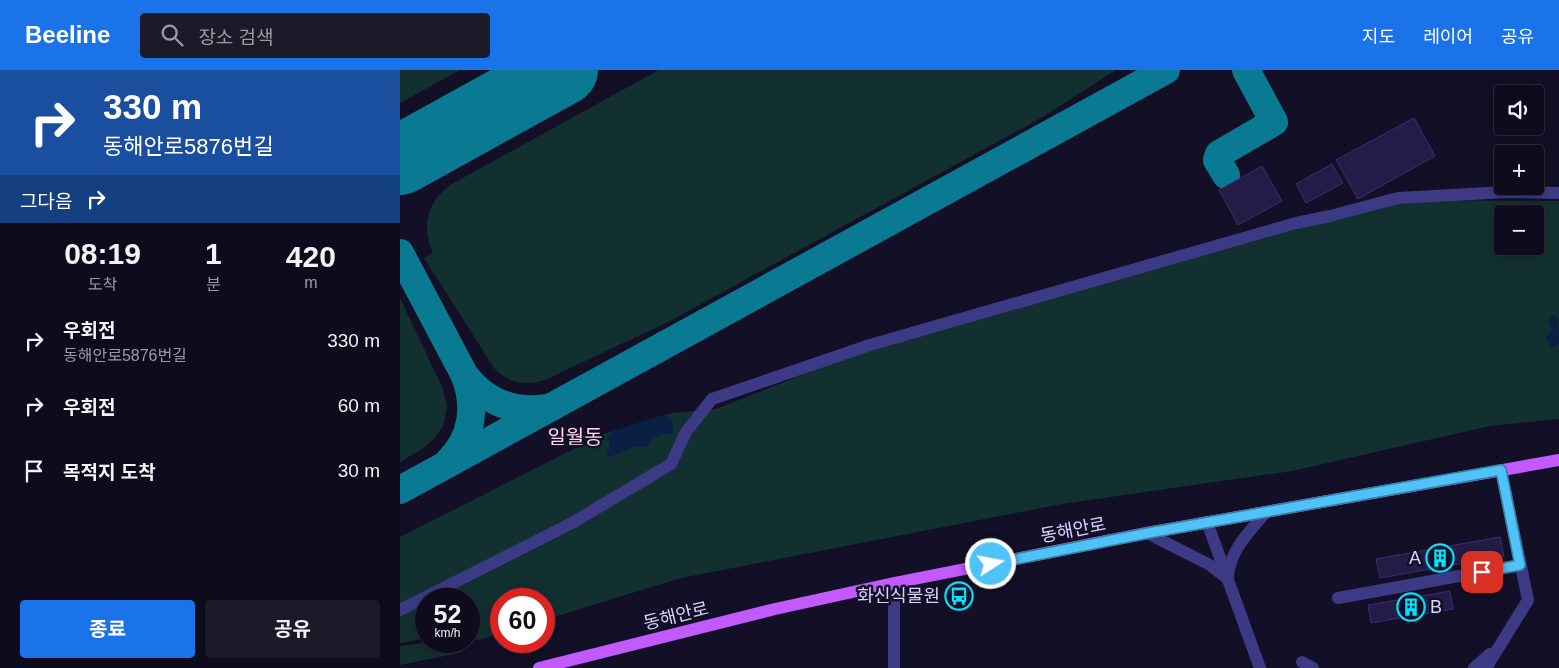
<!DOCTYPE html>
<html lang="ko">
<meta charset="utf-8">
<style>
:root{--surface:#0e0b1c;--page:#1c1929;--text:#f1f3f6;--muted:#9b9ba3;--line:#2e2b3b;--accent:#1a73e8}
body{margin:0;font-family:Arial,"Noto Sans KR",sans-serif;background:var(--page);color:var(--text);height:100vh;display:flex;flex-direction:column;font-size:19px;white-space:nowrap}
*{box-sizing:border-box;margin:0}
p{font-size:16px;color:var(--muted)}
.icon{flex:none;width:28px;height:28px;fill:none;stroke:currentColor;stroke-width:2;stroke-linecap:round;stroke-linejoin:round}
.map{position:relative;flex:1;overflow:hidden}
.side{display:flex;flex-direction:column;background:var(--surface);width:400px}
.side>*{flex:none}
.top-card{background:#1a4fa0;color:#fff;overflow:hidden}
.controls{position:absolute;left:1094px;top:15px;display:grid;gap:10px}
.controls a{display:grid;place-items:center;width:50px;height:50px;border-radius:5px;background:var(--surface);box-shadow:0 2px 12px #0003,0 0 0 1px var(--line);font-size:25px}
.speed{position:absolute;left:15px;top:518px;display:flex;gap:10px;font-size:25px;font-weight:700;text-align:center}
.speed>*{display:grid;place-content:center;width:65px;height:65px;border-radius:50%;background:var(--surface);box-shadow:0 2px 12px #0003,0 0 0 1px var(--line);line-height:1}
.speed small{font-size:12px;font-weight:400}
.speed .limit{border:8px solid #d22;background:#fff;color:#111}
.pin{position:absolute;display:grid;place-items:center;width:42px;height:42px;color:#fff;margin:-21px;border-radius:10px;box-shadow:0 2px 8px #0006}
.me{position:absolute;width:55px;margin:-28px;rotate:79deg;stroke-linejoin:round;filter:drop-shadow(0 0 4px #0008)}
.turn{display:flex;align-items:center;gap:18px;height:105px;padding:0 20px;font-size:22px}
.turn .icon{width:65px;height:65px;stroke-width:2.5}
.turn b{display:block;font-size:35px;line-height:42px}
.then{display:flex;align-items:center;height:48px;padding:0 20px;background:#0003;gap:10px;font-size:19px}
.eta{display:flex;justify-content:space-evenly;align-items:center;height:85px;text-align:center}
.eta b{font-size:30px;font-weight:700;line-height:35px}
.primary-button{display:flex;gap:10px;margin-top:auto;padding:10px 20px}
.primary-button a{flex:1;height:58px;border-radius:5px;background:var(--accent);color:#fff;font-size:20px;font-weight:700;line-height:58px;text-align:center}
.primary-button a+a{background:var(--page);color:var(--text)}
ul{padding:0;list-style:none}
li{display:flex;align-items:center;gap:15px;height:65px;padding:0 20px}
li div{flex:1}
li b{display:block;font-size:19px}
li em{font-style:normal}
header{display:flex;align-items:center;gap:30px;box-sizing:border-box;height:70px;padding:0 25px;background:var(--accent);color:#fff}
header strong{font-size:24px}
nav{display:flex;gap:28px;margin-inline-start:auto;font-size:18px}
.search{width:350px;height:45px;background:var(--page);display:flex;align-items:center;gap:12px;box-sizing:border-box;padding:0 18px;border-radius:5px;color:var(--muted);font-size:19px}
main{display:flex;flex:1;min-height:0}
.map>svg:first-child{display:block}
.green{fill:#12302f;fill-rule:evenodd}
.water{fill:#0a1f44}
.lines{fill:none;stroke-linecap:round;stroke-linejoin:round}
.taxiway{stroke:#0a7a92;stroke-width:28}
.runway{stroke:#0a7a92;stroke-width:70}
.building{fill:#241b47;stroke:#3b2d73}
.minor{stroke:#3d3a85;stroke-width:12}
.major{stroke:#c25bff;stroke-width:12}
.route-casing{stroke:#337fa1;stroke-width:12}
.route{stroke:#4fc3f7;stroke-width:9}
.labels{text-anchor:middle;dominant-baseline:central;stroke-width:5;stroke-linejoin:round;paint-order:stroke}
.street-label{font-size:18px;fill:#d9d4ff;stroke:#130f26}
.poi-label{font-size:18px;fill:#d9d4ff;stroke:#130f26;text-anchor:end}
.quarter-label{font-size:20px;fill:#ffd6f0;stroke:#130f26}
</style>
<header>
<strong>Beeline</strong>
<div class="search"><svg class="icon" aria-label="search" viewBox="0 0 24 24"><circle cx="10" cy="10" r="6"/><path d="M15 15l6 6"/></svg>장소 검색</div>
<nav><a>지도</a><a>레이어</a><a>공유</a></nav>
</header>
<main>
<section class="side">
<div class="top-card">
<div class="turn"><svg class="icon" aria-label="right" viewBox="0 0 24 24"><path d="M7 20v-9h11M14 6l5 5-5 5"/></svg><div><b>330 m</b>동해안로5876번길</div></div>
<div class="then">그다음<svg class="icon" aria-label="right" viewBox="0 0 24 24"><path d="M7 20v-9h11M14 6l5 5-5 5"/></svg></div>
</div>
<div class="eta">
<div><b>08:19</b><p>도착</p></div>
<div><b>1</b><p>분</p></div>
<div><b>420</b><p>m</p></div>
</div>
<ul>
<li><svg class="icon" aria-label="right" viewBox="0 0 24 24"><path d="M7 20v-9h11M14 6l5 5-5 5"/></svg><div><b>우회전</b><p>동해안로5876번길</p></div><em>330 m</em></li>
<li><svg class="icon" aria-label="right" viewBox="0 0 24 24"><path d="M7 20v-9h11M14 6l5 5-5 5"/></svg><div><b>우회전</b></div><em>60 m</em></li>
<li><svg class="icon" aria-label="arrive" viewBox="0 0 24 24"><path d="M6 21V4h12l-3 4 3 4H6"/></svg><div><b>목적지 도착</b></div><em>30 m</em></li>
</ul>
<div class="primary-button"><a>종료</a><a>공유</a></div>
</section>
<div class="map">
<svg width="1159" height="598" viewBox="0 0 1159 598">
<rect width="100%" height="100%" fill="#130f26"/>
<g class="green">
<path d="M0,0H60L0,33Z"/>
<path d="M259,0H716L641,48L270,251L145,310C125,316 108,313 94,298L24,188L33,183C21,158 27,132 50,115Z"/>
<path d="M999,130L1159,131V349L1090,356L892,401L662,434L281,508L144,550V529H101V563L79,570L69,568V529H26V568L0,573V467L201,365L272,343L316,339L445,288ZM1102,144H1135V176H1102Z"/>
<path d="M0,228L43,319L47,336L44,354L35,368L22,379L0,392Z"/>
<path d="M40,571H51L64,582L0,595V576Z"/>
</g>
<g class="water">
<path d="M1151,244L1156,246L1158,250L1159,273L1155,277H1151L1146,268L1152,260L1148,252Z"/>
<path d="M263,345L270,348L273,353V364C260,363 253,367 246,377H235L209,387L206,383L210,374L207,367L213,361Z"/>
</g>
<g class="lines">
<g class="taxiway">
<path d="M0,95L8,86"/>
<path d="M826,105L817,90L819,84L874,52L846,0"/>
<path d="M0,183L64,304"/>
<path d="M48,392C73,368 77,335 64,304C84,331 113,343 146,338"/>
<path d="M0,420L766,0"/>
</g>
<path class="runway" d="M0,90L163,0"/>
</g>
<g class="building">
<path d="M1014,48L1035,86L958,129L936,90Z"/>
<path d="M932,94L943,113L906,133L896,114Z"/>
<path d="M862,96L882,131L838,155L819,120Z"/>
<path d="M1100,467L1104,486L980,508L976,489Z"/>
<path d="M1050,521L1053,539L971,553L968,535Z"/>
</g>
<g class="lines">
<g class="minor">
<path d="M807,452L860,598"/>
<path d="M747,463L810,495L828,509"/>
<path d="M828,506C830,480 850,461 866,442"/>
<path d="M494,513V598"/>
<path d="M938,528L1120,495"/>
<path d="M0,540L172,453L271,394L286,362L312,329L470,275L896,153L930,146L998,128L1106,122L1159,123"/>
<path d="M902,592L913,598"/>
<path d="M1074,598L1090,584"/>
<path d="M1086,598L1128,530L1101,400"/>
</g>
<path class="major" d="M139,598L375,539L494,513L747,463L1159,390"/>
</g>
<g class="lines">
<g class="route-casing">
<path id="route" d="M591,494L748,463L1101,400L1120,495L1082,502"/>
</g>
<use href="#route" class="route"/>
</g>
<defs>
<g id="building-ring" transform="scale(1.4375)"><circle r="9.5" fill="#130f26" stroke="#00e5ff" stroke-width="1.5"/><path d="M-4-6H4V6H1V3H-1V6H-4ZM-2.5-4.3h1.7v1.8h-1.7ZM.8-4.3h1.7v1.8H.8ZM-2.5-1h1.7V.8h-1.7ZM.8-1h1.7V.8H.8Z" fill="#00e5ff"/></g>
<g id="bus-ring" transform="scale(1.4375)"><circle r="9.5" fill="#130f26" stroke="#00e5ff" stroke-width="1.5"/><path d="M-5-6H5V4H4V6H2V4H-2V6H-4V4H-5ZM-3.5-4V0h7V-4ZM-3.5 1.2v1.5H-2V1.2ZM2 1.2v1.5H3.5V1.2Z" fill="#00e5ff"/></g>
</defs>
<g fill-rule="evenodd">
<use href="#building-ring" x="1040" y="488"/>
<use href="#bus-ring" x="559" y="526"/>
<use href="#building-ring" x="1011" y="537"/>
</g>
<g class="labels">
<g class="street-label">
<text transform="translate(673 460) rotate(-11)">동해안로</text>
<text transform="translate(276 546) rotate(-14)">동해안로</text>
</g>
<g class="poi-label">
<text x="1021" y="488">A</text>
<text x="540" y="526">화신식물원</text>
<text x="1030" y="537" text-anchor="start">B</text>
</g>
<g class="quarter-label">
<text x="175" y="367">일월동</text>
</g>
</g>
</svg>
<div class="controls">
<a><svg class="icon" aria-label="sound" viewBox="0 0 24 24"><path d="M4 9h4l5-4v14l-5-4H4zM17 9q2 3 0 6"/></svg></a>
<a>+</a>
<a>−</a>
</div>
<div class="speed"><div>52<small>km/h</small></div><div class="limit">60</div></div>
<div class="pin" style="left:1082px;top:502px;background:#d93025"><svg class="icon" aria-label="arrive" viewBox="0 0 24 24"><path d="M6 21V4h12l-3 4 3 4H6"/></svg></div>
<svg class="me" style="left:591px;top:494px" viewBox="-20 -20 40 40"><circle r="17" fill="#4fc3f7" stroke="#fff" stroke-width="3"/><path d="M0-11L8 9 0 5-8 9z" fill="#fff"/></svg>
</div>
</main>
